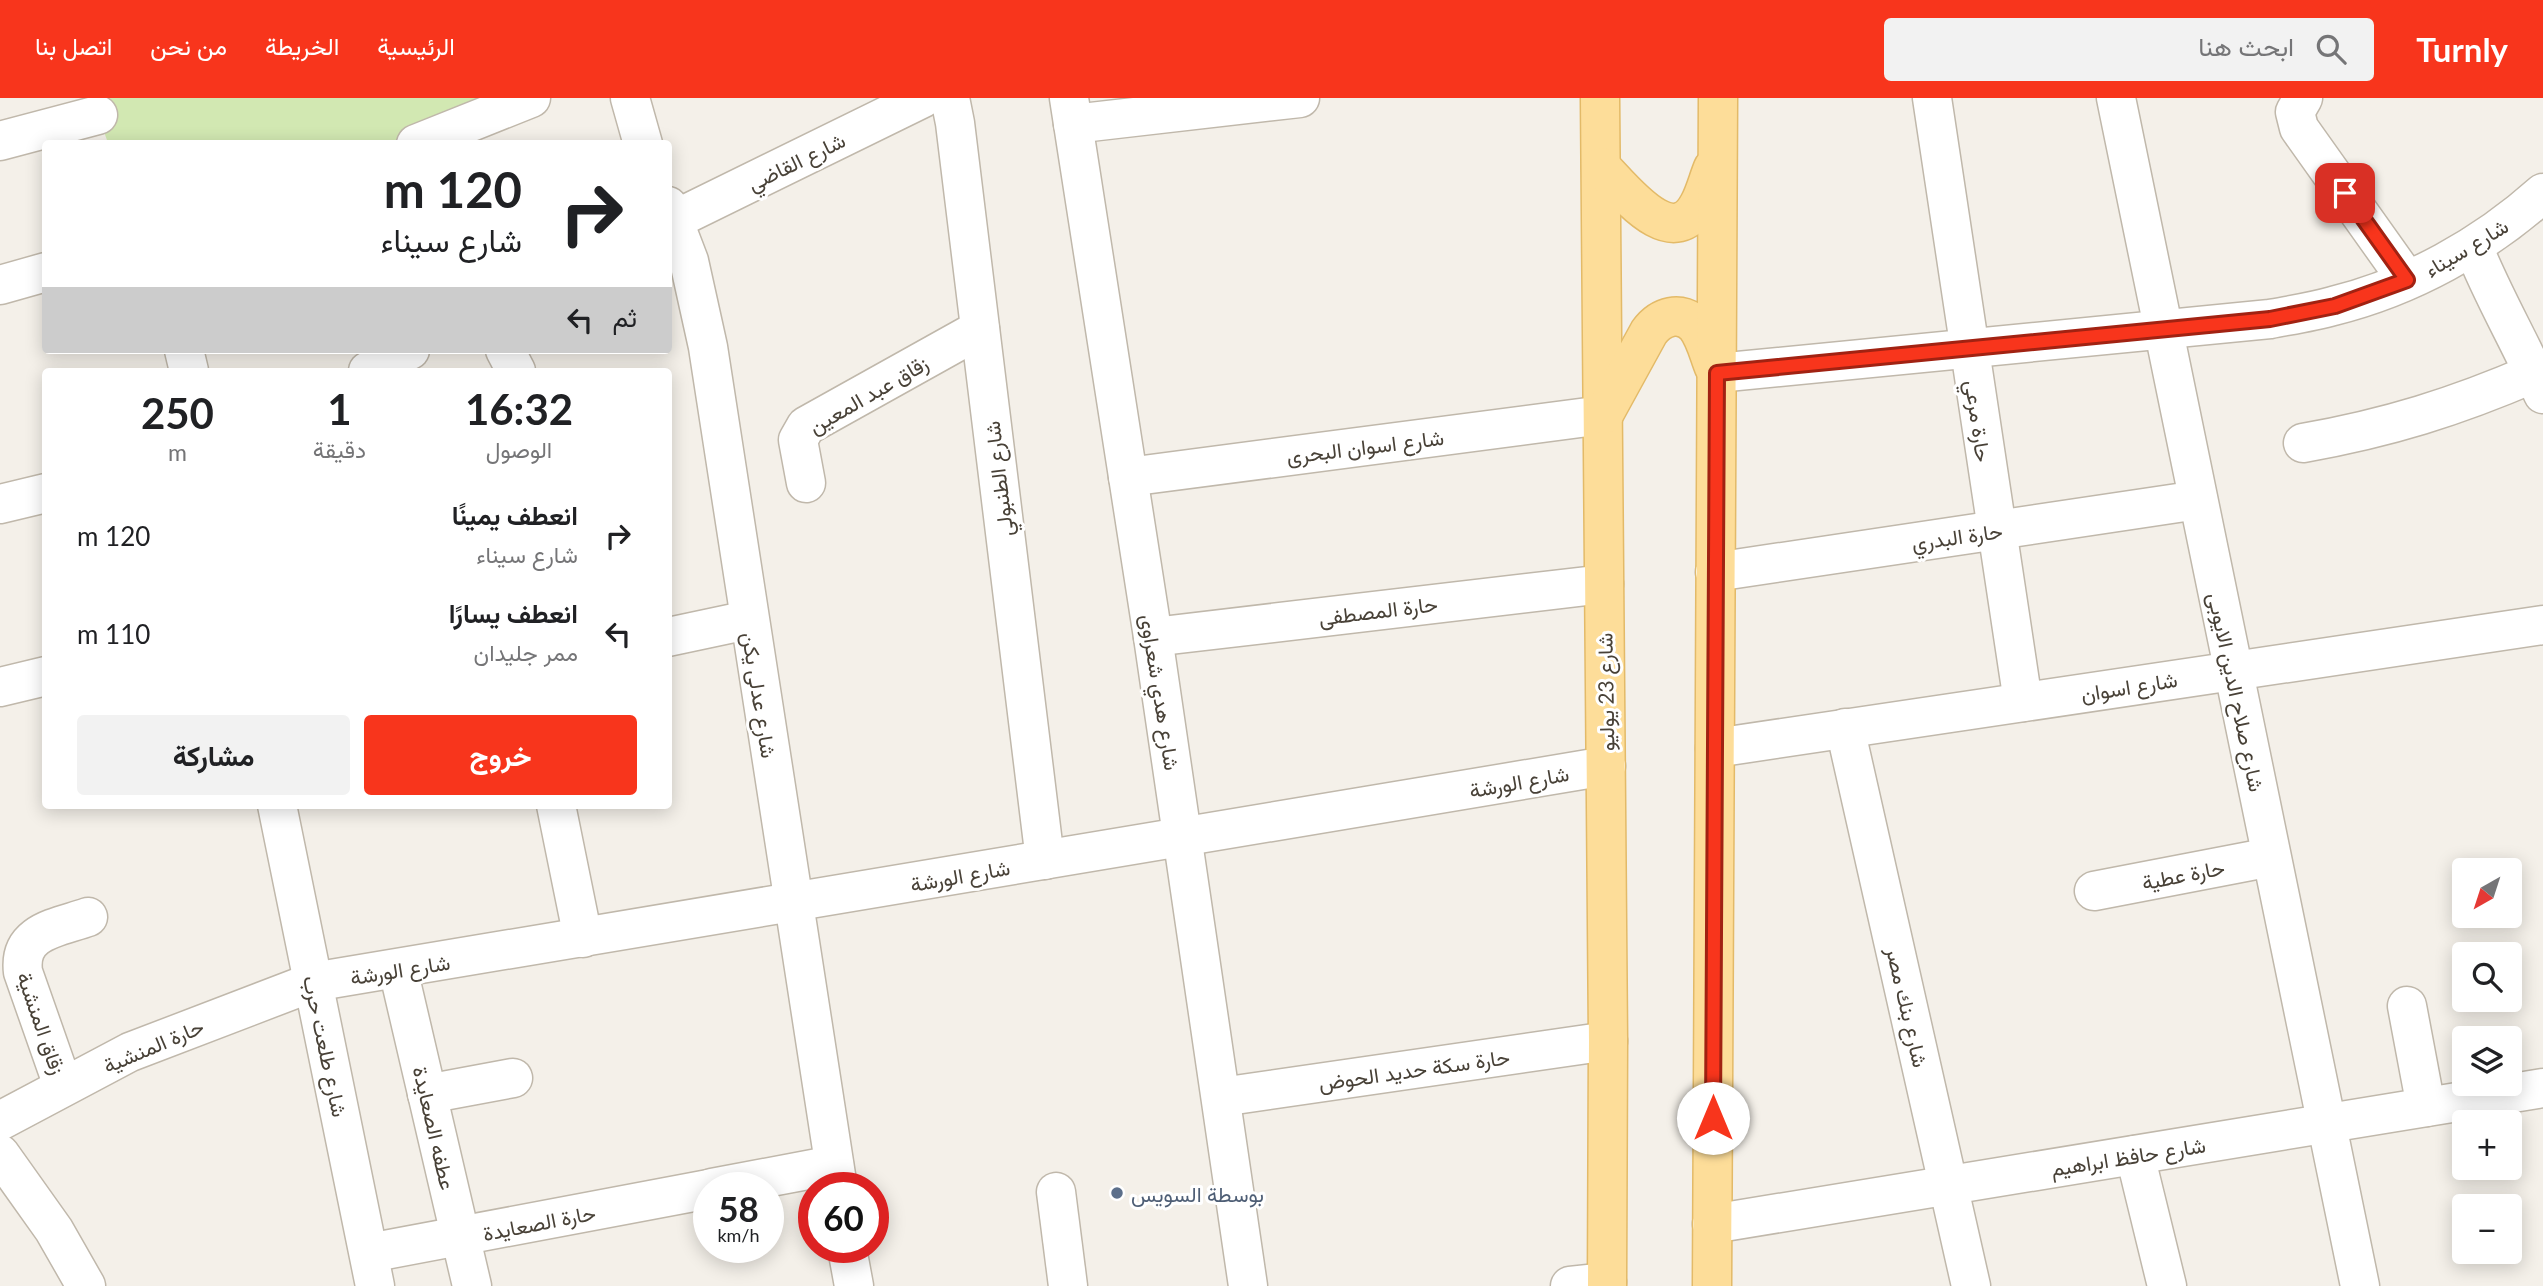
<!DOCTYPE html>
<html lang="ar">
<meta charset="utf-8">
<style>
:root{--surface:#fff;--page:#f2f2f2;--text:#202124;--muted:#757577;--accent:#f8351c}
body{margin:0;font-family:Lato,Vazirmatn,sans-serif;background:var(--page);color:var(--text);direction:rtl;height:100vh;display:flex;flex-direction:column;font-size:26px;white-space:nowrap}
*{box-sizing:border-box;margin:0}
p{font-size:23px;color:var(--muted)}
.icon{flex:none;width:38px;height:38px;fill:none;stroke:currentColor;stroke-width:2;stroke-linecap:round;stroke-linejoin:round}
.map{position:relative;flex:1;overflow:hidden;direction:ltr}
.drawer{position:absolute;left:42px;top:270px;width:630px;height:441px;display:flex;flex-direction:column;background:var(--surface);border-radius:7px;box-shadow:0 4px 18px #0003;direction:rtl}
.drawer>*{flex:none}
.top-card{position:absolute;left:42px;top:42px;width:630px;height:214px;border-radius:7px;box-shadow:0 4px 18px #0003;direction:rtl;background:#fff;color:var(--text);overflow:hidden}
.needle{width:46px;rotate:219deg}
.controls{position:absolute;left:2452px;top:760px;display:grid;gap:14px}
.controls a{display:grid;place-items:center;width:70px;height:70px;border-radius:7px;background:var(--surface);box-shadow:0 4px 18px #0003;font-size:35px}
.speed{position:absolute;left:693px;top:1074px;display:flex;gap:14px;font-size:35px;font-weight:700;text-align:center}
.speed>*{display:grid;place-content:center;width:91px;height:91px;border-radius:50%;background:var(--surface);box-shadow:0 4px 18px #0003;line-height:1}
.speed small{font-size:18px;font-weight:400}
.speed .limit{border:10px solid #d22;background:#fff;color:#111}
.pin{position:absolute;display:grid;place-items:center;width:60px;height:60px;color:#fff;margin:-30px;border-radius:14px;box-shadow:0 4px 10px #0006}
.me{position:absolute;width:77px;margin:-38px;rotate:0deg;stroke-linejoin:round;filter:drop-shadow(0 0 5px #0008)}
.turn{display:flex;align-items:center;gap:24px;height:147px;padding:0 35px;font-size:32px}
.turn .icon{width:91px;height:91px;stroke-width:2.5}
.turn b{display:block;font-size:49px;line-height:60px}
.then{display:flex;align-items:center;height:66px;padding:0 35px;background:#0003;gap:14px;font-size:26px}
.eta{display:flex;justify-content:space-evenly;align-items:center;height:119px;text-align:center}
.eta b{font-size:42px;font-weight:700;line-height:49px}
.primary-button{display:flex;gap:14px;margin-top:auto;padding:14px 35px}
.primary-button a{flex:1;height:80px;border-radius:7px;background:var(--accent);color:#fff;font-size:28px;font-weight:700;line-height:80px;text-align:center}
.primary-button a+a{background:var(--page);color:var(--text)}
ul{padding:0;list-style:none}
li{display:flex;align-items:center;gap:21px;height:98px;padding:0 35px}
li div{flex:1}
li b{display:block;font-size:26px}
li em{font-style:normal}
header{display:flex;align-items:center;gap:42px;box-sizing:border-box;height:98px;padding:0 35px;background:var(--accent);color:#fff}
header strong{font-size:33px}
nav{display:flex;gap:38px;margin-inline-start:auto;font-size:24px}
.search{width:490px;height:63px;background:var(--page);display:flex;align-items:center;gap:18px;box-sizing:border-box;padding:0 24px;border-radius:7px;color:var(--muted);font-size:26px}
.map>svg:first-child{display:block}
.green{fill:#d2e8b2}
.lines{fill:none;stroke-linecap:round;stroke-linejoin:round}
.minor-casing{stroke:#c0b8ab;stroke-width:41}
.major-casing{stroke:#e3ba68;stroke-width:41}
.minor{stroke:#fff;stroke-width:38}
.major{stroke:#fddd99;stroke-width:38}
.route-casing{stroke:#a12212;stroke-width:18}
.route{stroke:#f8351c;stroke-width:12}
.service-dot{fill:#5c6f8a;stroke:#fff;stroke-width:2.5}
.labels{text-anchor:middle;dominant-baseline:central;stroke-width:6;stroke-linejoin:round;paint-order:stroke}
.street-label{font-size:21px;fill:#484137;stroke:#fff}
.service-label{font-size:21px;fill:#4e5e75;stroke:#fff;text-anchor:start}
</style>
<header>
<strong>Turnly</strong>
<div class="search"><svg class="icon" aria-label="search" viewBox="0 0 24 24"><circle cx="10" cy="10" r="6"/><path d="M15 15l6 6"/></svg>ابحث هنا</div>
<nav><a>الرئيسية</a><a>الخريطة</a><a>من نحن</a><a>اتصل بنا</a></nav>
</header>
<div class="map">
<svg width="2543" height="1188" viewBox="0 0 2543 1188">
<rect width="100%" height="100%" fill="#f4f0e9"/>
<path class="green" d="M92,0H526L406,46L108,45Z"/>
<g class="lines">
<g class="minor-casing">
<g id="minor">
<path d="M630,0L643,46"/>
<path d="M950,0L955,25L1045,762"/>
<path d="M1069,0L1153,539L1248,1188"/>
<path d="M1932,0L2023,604"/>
<path d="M2116,0L2360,1188"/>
<path d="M2303,0L2295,14L2299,30L2407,182"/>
<path d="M1073,26L1300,0"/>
<path d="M0,43L98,17"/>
<path d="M416,46L531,0"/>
<path d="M668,108L689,163L708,249L838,1090"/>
<path d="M668,125L923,0"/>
<path d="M2473,148C2493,199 2521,245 2543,296"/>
<path d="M0,187L46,174"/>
<path d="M184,252L189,273"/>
<path d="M505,252L516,273"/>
<path d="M368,273L410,252"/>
<path d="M1717,275L2270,221C2291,217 2312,214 2333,208C2410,189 2484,148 2543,95"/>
<path d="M2303,345C2388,330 2455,309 2534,275"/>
<path d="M1128,379L1603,317"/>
<path d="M806,385L798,342L806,328L980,231"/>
<path d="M0,406L46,395"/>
<path d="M1715,474L2198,402"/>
<path d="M668,539L748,522"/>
<path d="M1153,539L1604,486"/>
<path d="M0,589L46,578"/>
<path d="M1845,630L1971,1188"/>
<path d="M1715,650L2543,527"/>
<path d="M277,707L375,1188"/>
<path d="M556,707L583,840"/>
<path d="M2094,793L2271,759"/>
<path d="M398,871L472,1188"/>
<path d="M2407,908L2426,1009"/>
<path d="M63,988L23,874C18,833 57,830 88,819"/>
<path d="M427,996L513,980"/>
<path d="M1221,999L1608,943"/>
<path d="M0,1023L130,954L313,884L1606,668"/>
<path d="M0,1056L54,1132L86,1188"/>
<path d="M2135,1057L2167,1188"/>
<path d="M712,1090L834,1067"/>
<path d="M1056,1094L1068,1188"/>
<path d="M1712,1126L2543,990"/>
<path d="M847,1150L854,1188"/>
<path d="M369,1155L709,1091"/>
<path d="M1570,1188L1607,1184"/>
</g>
</g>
<g class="major-casing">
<g id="major">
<path d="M1600,0L1608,943L1607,1188"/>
<path d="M1601,69C1623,91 1672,157 1699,106C1705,95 1708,82 1713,70"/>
<path d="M1604,316L1649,234C1660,219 1681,211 1696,228C1705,239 1709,257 1714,269"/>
<path d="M1712,1188L1718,0"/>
</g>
</g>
<use href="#minor" class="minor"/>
<use href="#major" class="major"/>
</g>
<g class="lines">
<g class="route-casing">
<path id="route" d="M1713,1020L1717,275L2270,221L2335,208L2407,182L2345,95"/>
</g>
<use href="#route" class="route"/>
</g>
<circle class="service-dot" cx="1117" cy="1095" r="7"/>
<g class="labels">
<g class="street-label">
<text transform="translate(796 63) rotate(-26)">شارع القاضي</text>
<text transform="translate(2466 149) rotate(-31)">شارع سيناء</text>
<text transform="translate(868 296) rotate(-30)">زقاق عبد المعين</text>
<text transform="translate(1979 323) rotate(82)">حارة مرعي</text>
<text transform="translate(1365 348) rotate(-7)">شارع اسوان البحرى</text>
<text transform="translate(998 381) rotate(-97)">شارع الطنبولي</text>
<text transform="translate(1957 438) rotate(-8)">حارة البدري</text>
<text transform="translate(1378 512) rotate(-7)">حارة المصطفى</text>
<text transform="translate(2129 588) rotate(-9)">شارع اسوان</text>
<text transform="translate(1161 594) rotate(81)">شارع هدي شعراوى</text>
<text transform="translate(1605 594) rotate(-91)">شارع 23 يوليو</text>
<text transform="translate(2237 594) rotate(78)">شارع صلاح الدين الايوبى</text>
<text transform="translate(760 597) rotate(81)">شارع عدلى يكن</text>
<text transform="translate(1519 683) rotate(-10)">شارع الورشة</text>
<text transform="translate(2183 776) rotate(-11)">حارة عطية</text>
<text transform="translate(960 777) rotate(-10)">شارع الورشة</text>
<text transform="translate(400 871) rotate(-9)">شارع الورشة</text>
<text transform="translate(1908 909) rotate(77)">شارع بنك مصر</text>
<text transform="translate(42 925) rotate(71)">زقاق المنشية</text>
<text transform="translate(153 947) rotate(-23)">حارة المنشية</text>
<text transform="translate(326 948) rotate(78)">شارع طلعت حرب</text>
<text transform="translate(1414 971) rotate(-8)">حارة سكة حديد الحوض</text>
<text transform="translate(435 1030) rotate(77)">عطفه الصعايدة</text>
<text transform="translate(2128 1058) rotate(-9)">شارع حافظ ابراهيم</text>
<text transform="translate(539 1124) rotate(-11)">حارة الصعايدة</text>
</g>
<g class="service-label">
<text x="1131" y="1095">بوسطة السويس</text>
</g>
</g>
</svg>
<div class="controls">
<a><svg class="needle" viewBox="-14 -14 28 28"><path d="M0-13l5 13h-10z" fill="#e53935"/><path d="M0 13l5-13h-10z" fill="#757577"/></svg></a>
<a><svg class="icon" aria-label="search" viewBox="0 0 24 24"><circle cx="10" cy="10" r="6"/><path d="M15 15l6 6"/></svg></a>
<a><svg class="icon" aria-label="layers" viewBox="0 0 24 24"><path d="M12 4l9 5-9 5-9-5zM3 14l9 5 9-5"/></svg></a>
<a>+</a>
<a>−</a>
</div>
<div class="speed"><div>58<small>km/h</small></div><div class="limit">60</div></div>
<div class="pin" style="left:2345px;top:95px;background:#d93025"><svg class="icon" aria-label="arrive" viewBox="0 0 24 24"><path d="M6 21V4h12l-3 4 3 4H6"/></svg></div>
<svg class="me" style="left:1713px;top:1020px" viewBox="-20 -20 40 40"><circle r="19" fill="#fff"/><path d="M0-13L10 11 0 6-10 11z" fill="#f8351c"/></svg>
<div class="top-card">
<div class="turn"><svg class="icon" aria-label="right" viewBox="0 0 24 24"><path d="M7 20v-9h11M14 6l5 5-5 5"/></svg><div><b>120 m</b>شارع سيناء</div></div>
<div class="then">ثم<svg class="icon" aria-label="left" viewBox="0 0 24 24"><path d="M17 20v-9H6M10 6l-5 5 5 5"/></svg></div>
</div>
<section class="drawer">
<div class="eta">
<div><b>16:32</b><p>الوصول</p></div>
<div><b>1</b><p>دقيقة</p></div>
<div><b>250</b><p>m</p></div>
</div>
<ul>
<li><svg class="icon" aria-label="right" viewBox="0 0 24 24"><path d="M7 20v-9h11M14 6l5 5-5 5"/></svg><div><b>انعطف يمينًا</b><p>شارع سيناء</p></div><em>120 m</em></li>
<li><svg class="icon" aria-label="left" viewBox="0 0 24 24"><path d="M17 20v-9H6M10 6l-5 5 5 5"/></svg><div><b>انعطف يسارًا</b><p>ممر جليدان</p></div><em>110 m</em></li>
</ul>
<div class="primary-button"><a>خروج</a><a>مشاركة</a></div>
</section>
</div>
